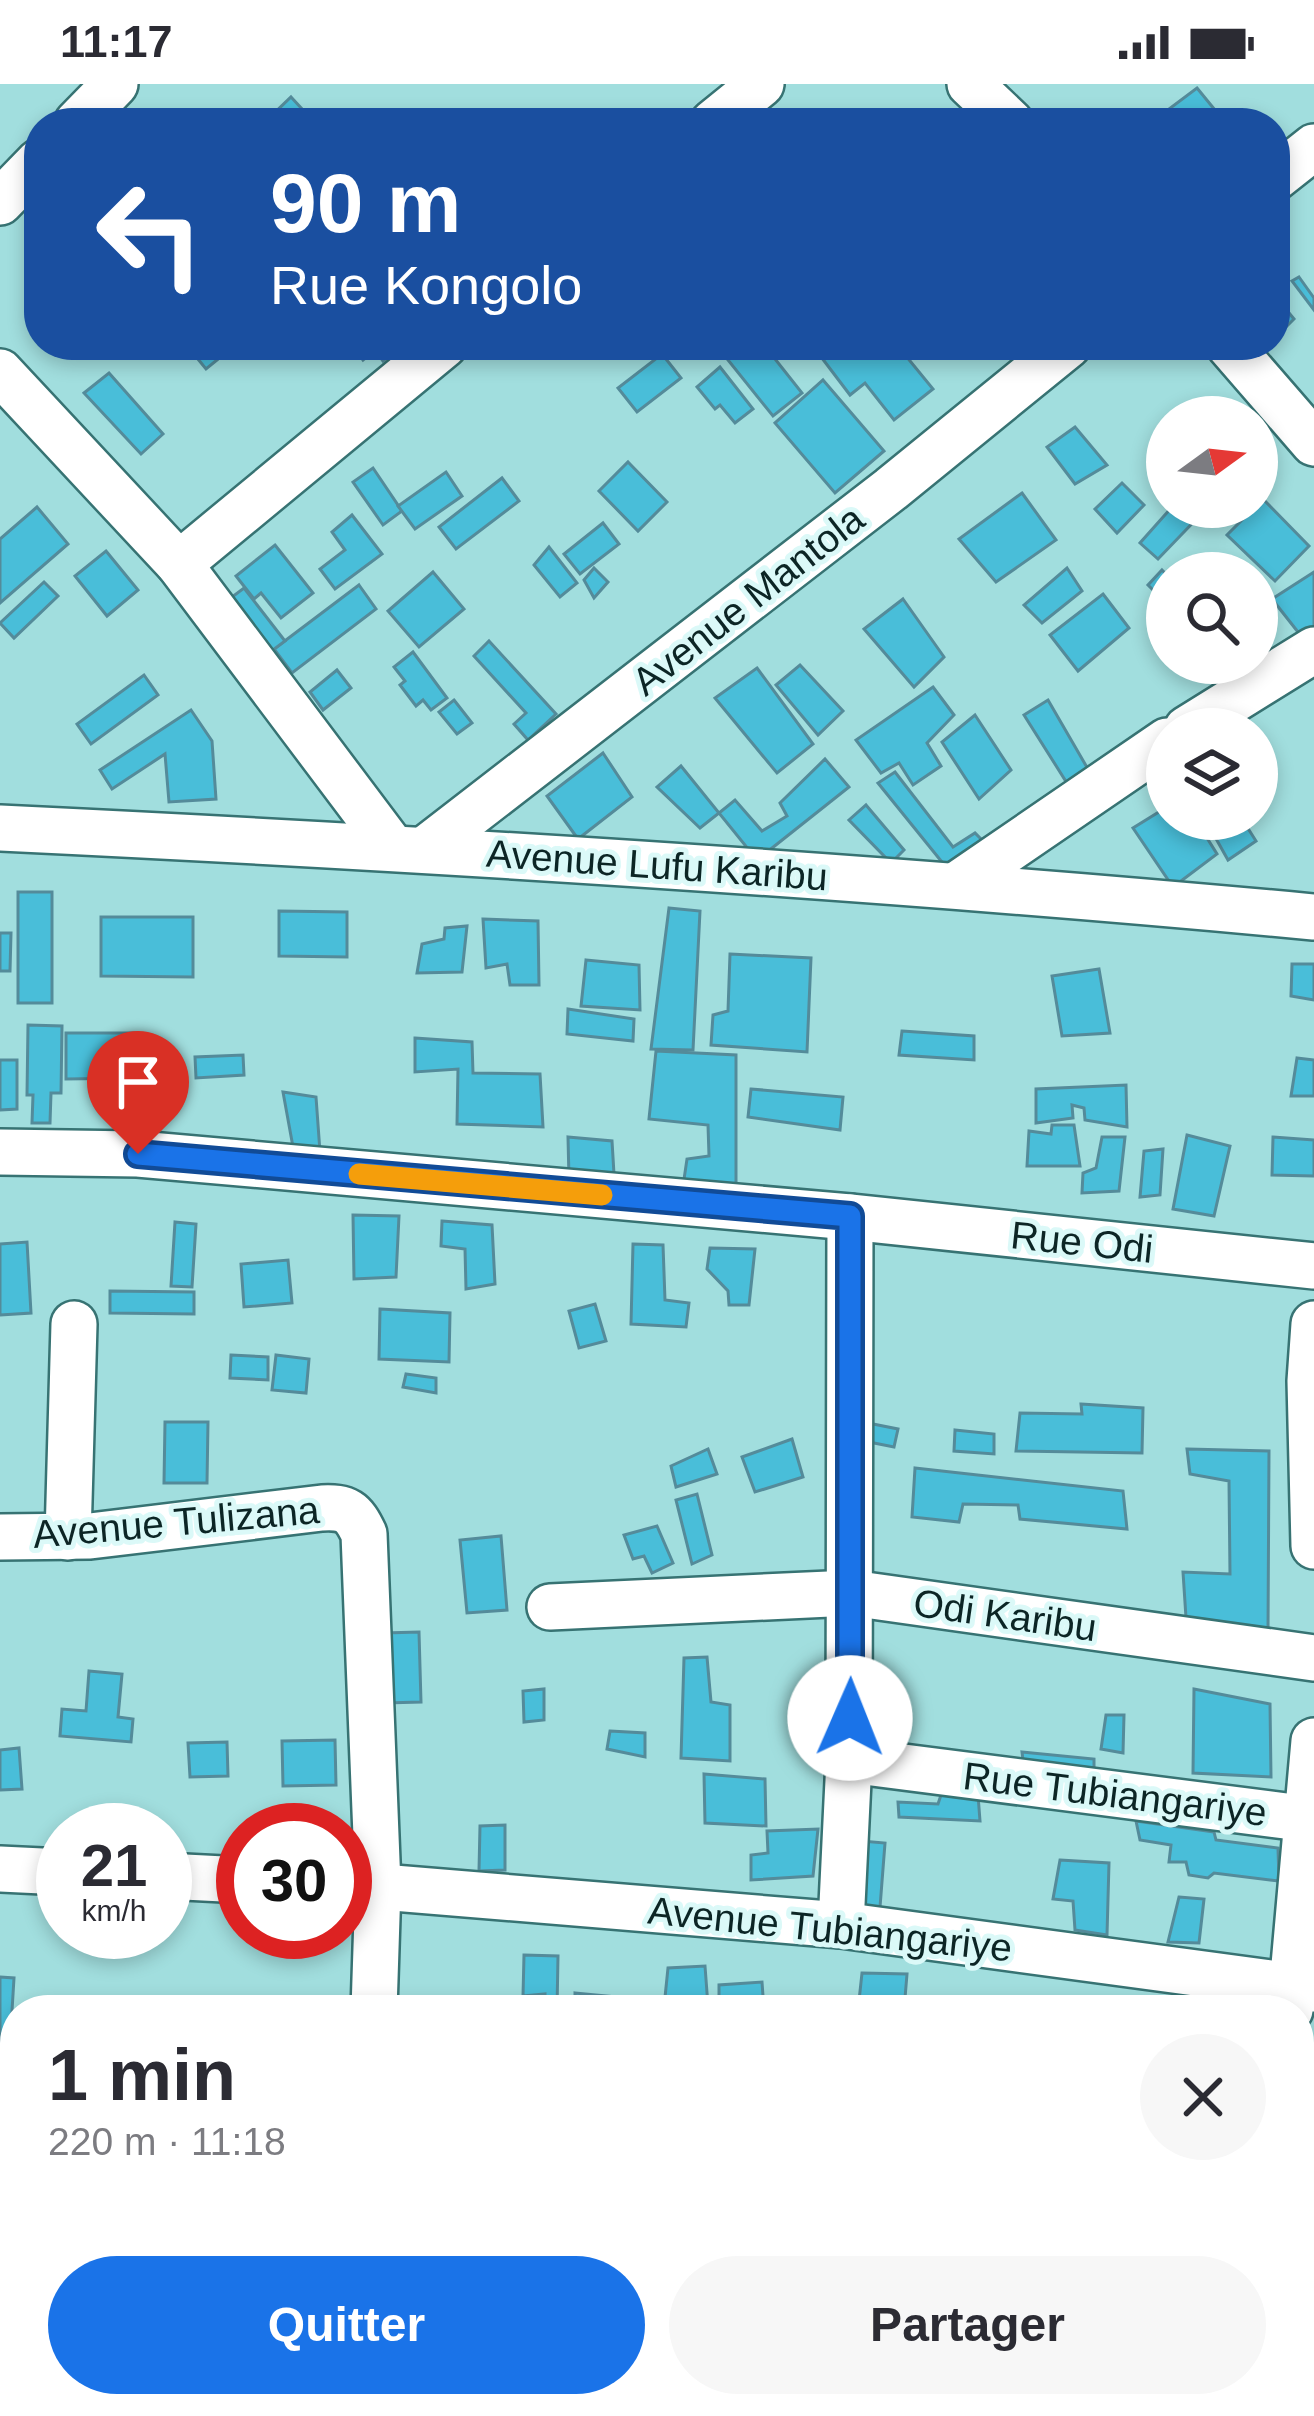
<!DOCTYPE html>
<html lang="fr">
<meta charset="utf-8">
<style>
:root{--surface:#fff;--page:#f7f7f7;--text:#2b2b33;--muted:#7c7c81;--accent:#1a73e8}
body{margin:0;font-family:Arial,sans-serif;background:var(--page);color:var(--text);height:100vh;display:flex;flex-direction:column;font-size:45px;white-space:nowrap}
*{box-sizing:border-box;margin:0}
p{font-size:39px;color:var(--muted)}
.icon{flex:none;width:66px;height:66px;fill:none;stroke:currentColor;stroke-width:2;stroke-linecap:round;stroke-linejoin:round}
.map{position:relative;flex:1;overflow:hidden}
.details{position:absolute;left:0px;top:1911px;width:1314px;height:423px;display:flex;flex-direction:column;background:var(--surface);border-radius:48px 48px 0 0;box-shadow:0 6px 18px #0003}
.details>*{flex:none}
.banner{position:absolute;left:24px;top:24px;width:1266px;height:252px;border-radius:48px;box-shadow:0 6px 18px #0003;background:#1a4fa0;color:#fff;overflow:hidden}
.needle{width:78px;rotate:75deg}
.tools{position:absolute;left:1146px;top:312px;display:grid;gap:24px}
.tools a{display:grid;place-items:center;width:132px;height:132px;border-radius:50%;background:var(--surface);box-shadow:0 6px 18px #0003;font-size:60px}
.speed{position:absolute;left:36px;top:1719px;display:flex;gap:24px;font-size:60px;font-weight:700;text-align:center}
.speed>*{display:grid;place-content:center;width:156px;height:156px;border-radius:50%;background:var(--surface);box-shadow:0 6px 18px #0003;line-height:1}
.speed small{font-size:30px;font-weight:400}
.speed .limit{border:18px solid #d22;background:#fff;color:#111}
.pin{position:absolute;display:grid;place-items:center;width:102px;height:102px;color:#fff;margin:-123px -51px;border-radius:50% 50% 50% 0;rotate:-45deg;box-shadow:0 0 12px #0007}
.pin .icon{rotate:45deg}
.me{position:absolute;width:132px;margin:-66px;rotate:1deg;stroke-linejoin:round;filter:drop-shadow(0 0 9px #0008)}
.turn{display:flex;align-items:center;gap:42px;height:252px;padding:0 48px;font-size:54px}
.turn .icon{width:156px;height:156px;stroke-width:2.5}
.turn b{display:block;font-size:84px;line-height:102px}
.round{display:grid;place-items:center;flex:none;width:126px;height:126px;border-radius:63px;background:var(--page)}
.summary{display:flex;align-items:center;justify-content:space-between;height:204px;padding:0 48px}
h1{font-size:72px;font-weight:700;line-height:90px}
.action{display:flex;gap:24px;margin-top:auto;padding:24px 48px}
.action a{flex:1;height:138px;border-radius:72px;background:var(--accent);color:#fff;font-size:48px;font-weight:700;line-height:138px;text-align:center}
.action a+a{background:var(--page);color:var(--text)}
.status{display:flex;justify-content:space-between;align-items:center;height:84px;padding:0 60px;background:var(--surface);direction:ltr}
.status svg{height:33px;fill:currentColor}
.map>svg:first-child{display:block}
.building{fill:#49bed9;stroke:#548b9a;stroke-width:3}
.lines{fill:none;stroke-linecap:round;stroke-linejoin:round}
.minor-casing{stroke:#377373;stroke-width:50}
.minor{stroke:#fff;stroke-width:45}
.route-casing{stroke:#114b97;stroke-width:30}
.route{stroke:#1a73e8;stroke-width:21}
.slow{stroke:#f59e0b;stroke-width:21}
.labels{text-anchor:middle;dominant-baseline:central;stroke-width:10;stroke-linejoin:round;paint-order:stroke}
.street-label{font-size:39px;fill:#0c2525;stroke:#dbf9f8}
</style>
<div class="status"><b>11:17</b><svg viewBox="0 0 49 12"><path d="M0 12V9h3v3zM5 12V6h3v6zM10 12V3h3v9zM15 12V0h3v12zM26 1h20v11H26zM47 4h2v5h-2z"/></svg></div>
<div class="map">
<svg width="1314" height="2332" viewBox="0 0 1314 2332">
<rect width="100%" height="100%" fill="#a1dede"/>
<g class="building">
<path d="M1197,4L1215,26L1198,39H1167L1161,31Z"/>
<path d="M291,13L315,39H265V38Z"/>
<path d="M425,26L438,39H412Z"/>
<path d="M1299,193L1314,214V226L1292,197Z"/>
<path d="M1275,212L1294,235L1275,254Z"/>
<path d="M205,261L217,276L206,285L193,269Z"/>
<path d="M352,261H402L383,277L375,266L363,276Z"/>
<path d="M716,261H764L802,309L773,332Z"/>
<path d="M812,261H897L933,305L894,336L865,299L850,311Z"/>
<path d="M662,270L681,294L637,328L618,304Z"/>
<path d="M720,283L753,325L735,339L720,321L715,325L697,303Z"/>
<path d="M109,289L163,350L141,370L84,309Z"/>
<path d="M823,296L884,367L835,409L775,339Z"/>
<path d="M1075,343L1107,381L1075,400L1047,363Z"/>
<path d="M628,378L667,418L638,447L599,407Z"/>
<path d="M373,384L402,427L383,441L353,398Z"/>
<path d="M446,388L462,412L415,445L398,422Z"/>
<path d="M502,394L519,417L456,465L439,443Z"/>
<path d="M1122,399L1144,421L1117,449L1095,425Z"/>
<path d="M1022,409L1056,456L996,498L959,455Z"/>
<path d="M1263,415L1309,462L1275,497L1227,451Z"/>
<path d="M37,423L68,460L0,519V455Z"/>
<path d="M1172,423H1208L1158,475L1140,459Z"/>
<path d="M352,431L382,470L335,505L320,485L345,466L332,448Z"/>
<path d="M603,439L619,460L580,490L564,470Z"/>
<path d="M275,461L313,509L281,534L261,509L254,515L236,492Z"/>
<path d="M549,463L577,499L560,513L534,481Z"/>
<path d="M106,467L138,506L107,532L75,492Z"/>
<path d="M594,484L608,498L594,514L584,496Z"/>
<path d="M1067,484L1082,507L1042,539L1024,521Z"/>
<path d="M1162,486L1167,491V520L1148,501Z"/>
<path d="M433,488L464,525L419,563L388,527Z"/>
<path d="M1314,488V559L1309,562L1272,515Z"/>
<path d="M44,498L58,512L14,554L0,539Z"/>
<path d="M359,501L376,525L292,589L274,565Z"/>
<path d="M244,504L285,557L265,572L224,519Z"/>
<path d="M1103,510L1129,544L1078,587L1050,551Z"/>
<path d="M903,515L944,573L914,603L864,545Z"/>
<path d="M489,557L556,630L528,656L514,640L526,629L474,572Z"/>
<path d="M413,568L447,614L431,626L423,616L416,622L400,601L405,597L394,583Z"/>
<path d="M800,581L843,627L818,651L776,601Z"/>
<path d="M757,584L813,660L777,689L715,614Z"/>
<path d="M337,586L351,604L323,626L310,608Z"/>
<path d="M144,591L158,611L91,660L77,640Z"/>
<path d="M933,603L954,631L927,659L941,682L913,701L899,679L881,689L856,656Z"/>
<path d="M454,616L472,639L457,650L439,628Z"/>
<path d="M1048,616L1092,692L1072,707L1024,631Z"/>
<path d="M191,626L212,657L216,715L169,718L165,670L112,705L100,686Z"/>
<path d="M975,631L1011,686L979,715L942,658Z"/>
<path d="M603,669L632,713L578,755L547,712Z"/>
<path d="M825,675L849,703L757,776L719,729L735,716L762,747L787,732L780,719Z"/>
<path d="M681,682L719,729L700,744L657,703Z"/>
<path d="M895,688L953,763L975,749L989,763L950,788L878,699Z"/>
<path d="M866,721L904,766L891,779L849,736Z"/>
<path d="M1167,723V735H1195L1217,770L1173,803L1133,744Z"/>
<path d="M1205,735H1242L1256,757L1228,776Z"/>
<rect x="18" y="808" width="34" height="111"/>
<path d="M669,824L700,827L693,966L651,965Z"/>
<path d="M279,827L347,828V873L279,872Z"/>
<path d="M101,833H193V893L101,892Z"/>
<path d="M483,835L538,837L539,901H510L507,880L486,884Z"/>
<path d="M467,842L462,888L417,889L422,860L444,855L445,844Z"/>
<path d="M0,849H11L10,887H0Z"/>
<path d="M730,870L811,874L807,968L711,961L713,931L728,927Z"/>
<path d="M586,876L639,881L640,926L581,922Z"/>
<path d="M1292,880H1314V916L1291,912Z"/>
<path d="M1099,885L1110,949L1062,952L1052,892Z"/>
<path d="M568,925L634,935L633,957L567,950Z"/>
<path d="M28,941L62,942L61,1009H51L50,1039H32L33,1011H27Z"/>
<path d="M902,947L974,952V976L899,971Z"/>
<path d="M66,949H138V994L66,995Z"/>
<path d="M415,954L472,958L473,989L540,990L543,1043L457,1040L458,985L415,988Z"/>
<path d="M656,967L736,971V1105L683,1102L687,1075L709,1072L708,1041L649,1035Z"/>
<path d="M243,971L244,991L196,994L195,973Z"/>
<path d="M1297,974L1314,976V1012H1291Z"/>
<path d="M0,976H17V1025L0,1026Z"/>
<path d="M1126,1001L1127,1043L1085,1036L1084,1024L1072,1021L1073,1034L1036,1039V1005Z"/>
<path d="M751,1005L843,1013L840,1046L748,1033Z"/>
<path d="M283,1008L316,1013L320,1068L293,1063Z"/>
<path d="M1052,1041H1074L1080,1082H1027L1029,1047L1051,1050Z"/>
<path d="M1187,1051L1230,1062L1214,1132L1173,1125Z"/>
<path d="M568,1053L612,1057L615,1107L569,1095Z"/>
<path d="M1102,1053H1125L1119,1107L1082,1109L1083,1089L1096,1084Z"/>
<path d="M1273,1053L1314,1056V1092L1272,1091Z"/>
<path d="M1163,1065L1160,1111L1140,1113L1144,1067Z"/>
<path d="M353,1131L399,1132L396,1193L354,1195Z"/>
<path d="M442,1137L492,1141L495,1200L466,1205L465,1165L441,1162Z"/>
<path d="M175,1138L196,1140L192,1203L171,1202Z"/>
<path d="M27,1158L31,1229L0,1231V1160Z"/>
<path d="M633,1160L663,1161L665,1216L689,1219L686,1243L631,1240Z"/>
<path d="M710,1164L755,1165L749,1221H729L728,1207L707,1185Z"/>
<path d="M288,1176L292,1219L244,1223L241,1180Z"/>
<path d="M110,1207L194,1208V1230L110,1229Z"/>
<path d="M595,1220L606,1257L579,1264L569,1227Z"/>
<path d="M380,1225L450,1229L449,1278L379,1275Z"/>
<path d="M231,1271L268,1273V1296L230,1294Z"/>
<path d="M276,1271L309,1275L306,1309L272,1306Z"/>
<path d="M406,1290L436,1294V1309L403,1303Z"/>
<path d="M1081,1320L1143,1324L1142,1369L1016,1367L1020,1329L1082,1330Z"/>
<path d="M165,1338H208L207,1399H164Z"/>
<path d="M863,1338L898,1345L894,1363L859,1356Z"/>
<path d="M955,1346L994,1350V1370L954,1367Z"/>
<path d="M792,1355L803,1393L755,1408L742,1373Z"/>
<path d="M708,1365L717,1390L676,1403L671,1382Z"/>
<path d="M1187,1365L1269,1367L1268,1548L1187,1549L1183,1488L1230,1490L1229,1397L1190,1390Z"/>
<path d="M915,1384L1123,1407L1127,1445L1020,1435L1018,1421L963,1420L959,1438L912,1433Z"/>
<path d="M697,1410L712,1471L692,1480L676,1416Z"/>
<path d="M657,1442L673,1479L652,1489L644,1472L633,1475L624,1451Z"/>
<path d="M501,1452L507,1526L467,1529L460,1456Z"/>
<path d="M419,1548L421,1618L385,1619L384,1549Z"/>
<path d="M707,1573L711,1618L730,1621V1677L681,1674L684,1574Z"/>
<path d="M89,1587L122,1590L118,1633L133,1635L131,1658L60,1652L62,1625L86,1627Z"/>
<path d="M544,1605V1636L524,1638L523,1607Z"/>
<path d="M1194,1605L1270,1620L1271,1693L1193,1689Z"/>
<path d="M1106,1631H1124L1123,1669L1101,1665Z"/>
<path d="M610,1647L645,1649V1673L607,1665Z"/>
<path d="M335,1656L336,1701L283,1702L282,1657Z"/>
<path d="M227,1658L228,1692L190,1693L188,1659Z"/>
<path d="M19,1664L22,1705L0,1706V1666Z"/>
<path d="M1022,1668L1094,1675V1700L1025,1693Z"/>
<path d="M704,1690L765,1695L766,1742L705,1739Z"/>
<path d="M943,1705L978,1711L980,1737L899,1733L898,1718L938,1720Z"/>
<path d="M1136,1737L1214,1748L1216,1756L1278,1764L1279,1797L1214,1789L1208,1794L1189,1791L1186,1778H1169L1171,1761L1140,1756Z"/>
<path d="M505,1741V1786L479,1787L480,1742Z"/>
<path d="M818,1745L813,1792L751,1796V1771L768,1769L767,1747Z"/>
<path d="M850,1756L885,1759L879,1836L845,1831Z"/>
<path d="M1060,1776L1109,1779L1107,1851L1075,1846L1073,1817L1053,1815Z"/>
<path d="M1179,1813L1204,1815L1199,1859L1168,1858Z"/>
<path d="M524,1871L558,1872L557,1926H545V1910L523,1912Z"/>
<path d="M705,1882L708,1922L664,1923L668,1884Z"/>
<path d="M862,1889L907,1890L904,1926H858Z"/>
<path d="M0,1893L14,1894L10,1960L0,1959Z"/>
<path d="M762,1898L764,1926H719V1901Z"/>
<path d="M575,1909L649,1916V1926H575Z"/>
<path d="M303,1914L332,1917L331,1926H303Z"/>
<path d="M811,1915V1926H785L784,1917Z"/>
<path d="M0,2052L10,2080L0,2084Z"/>
<path d="M3,2237L10,2270L0,2272V2238Z"/>
<path d="M1299,2279L1307,2280L1304,2299L1314,2300V2332H1298Z"/>
<path d="M199,2319H216L214,2332H198Z"/>
<path d="M250,2319H288V2332H248Z"/>
<path d="M290,2319H329L328,2332H290Z"/>
<path d="M719,2319H762L761,2325L719,2322Z"/>
<path d="M382,2320L448,2327V2332H381Z"/>
</g>
<g class="lines">
<g class="minor-casing">
<g id="minor">
<path d="M970,0L1011,39"/>
<path d="M77,39L115,0"/>
<path d="M713,39L761,0"/>
<path d="M1275,94L1314,63"/>
<path d="M0,118L39,78"/>
<path d="M1229,261L1314,359"/>
<path d="M0,288L179,480L391,762"/>
<path d="M179,480L444,261"/>
<path d="M1187,645L1314,566"/>
<path d="M0,744C439,765 877,792 1314,833"/>
<path d="M424,766L891,405L1068,261"/>
<path d="M958,800L1167,657"/>
<path d="M0,1068L138,1070L850,1133L1314,1182"/>
<path d="M1314,1240L1310,1297L1314,1462"/>
<path d="M0,1453L90,1452L322,1424C347,1423 353,1427 364,1450L378,1802L374,1926"/>
<path d="M68,1453L74,1240"/>
<path d="M550,1523L851,1509L1314,1574"/>
<path d="M849,1676L1309,1735"/>
<path d="M0,1785L63,1788"/>
<path d="M165,1792L243,1796"/>
<path d="M345,1800L841,1841L1314,1905"/>
<path d="M841,1841L849,1676L850,1133"/>
<path d="M1290,1926L1314,1657"/>
<path d="M0,2112L15,2111"/>
<path d="M1299,2235L1314,2237"/>
<path d="M364,2332V2319"/>
<path d="M1268,2332L1269,2319"/>
</g>
</g>
<use href="#minor" class="minor"/>
</g>
<g class="lines">
<g class="route-casing">
<path id="route" d="M138,1070L850,1132V1634"/>
</g>
<use href="#route" class="route"/>
<path class="slow" d="M359,1090L602,1111"/>
</g>
<g class="labels">
<g class="street-label">
<text transform="translate(748 516) rotate(-38)">Avenue Mantola</text>
<text transform="translate(657 781) rotate(4)">Avenue Lufu Karibu</text>
<text transform="translate(1082 1158) rotate(6)">Rue Odi</text>
<text transform="translate(176 1438) rotate(-5)">Avenue Tulizana</text>
<text transform="translate(1005 1531) rotate(8)">Odi Karibu</text>
<text transform="translate(1115 1710) rotate(7)">Rue Tubiangariye</text>
<text transform="translate(830 1845) rotate(6)">Avenue Tubiangariye</text>
</g>
</g>
</svg>
<div class="tools">
<a><svg class="needle" viewBox="-14 -14 28 28"><path d="M0-13l5 13h-10z" fill="#e53935"/><path d="M0 13l5-13h-10z" fill="#7c7c81"/></svg></a>
<a><svg class="icon" aria-label="search" viewBox="0 0 24 24"><circle cx="10" cy="10" r="6"/><path d="M15 15l6 6"/></svg></a>
<a><svg class="icon" aria-label="layers" viewBox="0 0 24 24"><path d="M12 4l9 5-9 5-9-5zM3 14l9 5 9-5"/></svg></a>
</div>
<div class="speed"><div>21<small>km/h</small></div><div class="limit">30</div></div>
<div class="pin" style="left:138px;top:1070px;background:#d93025"><svg class="icon" aria-label="arrive" viewBox="0 0 24 24"><path d="M6 21V4h12l-3 4 3 4H6"/></svg></div>
<svg class="me" style="left:850px;top:1634px" viewBox="-20 -20 40 40"><circle r="19" fill="#fff"/><path d="M0-13L10 11 0 6-10 11z" fill="#1a73e8"/></svg>
<div class="banner">
<div class="turn"><svg class="icon" aria-label="left" viewBox="0 0 24 24"><path d="M17 20v-9H6M10 6l-5 5 5 5"/></svg><div><b>90 m</b>Rue Kongolo</div></div>
</div>
<section class="details">
<div class="summary"><div><h1>1 min</h1><p>220 m · 11:18</p></div><a class="round"><svg class="icon" aria-label="close" viewBox="0 0 24 24"><path d="M6 6l12 12M18 6L6 18"/></svg></a></div>
<div class="action"><a>Quitter</a><a>Partager</a></div>
</section>
</div>
